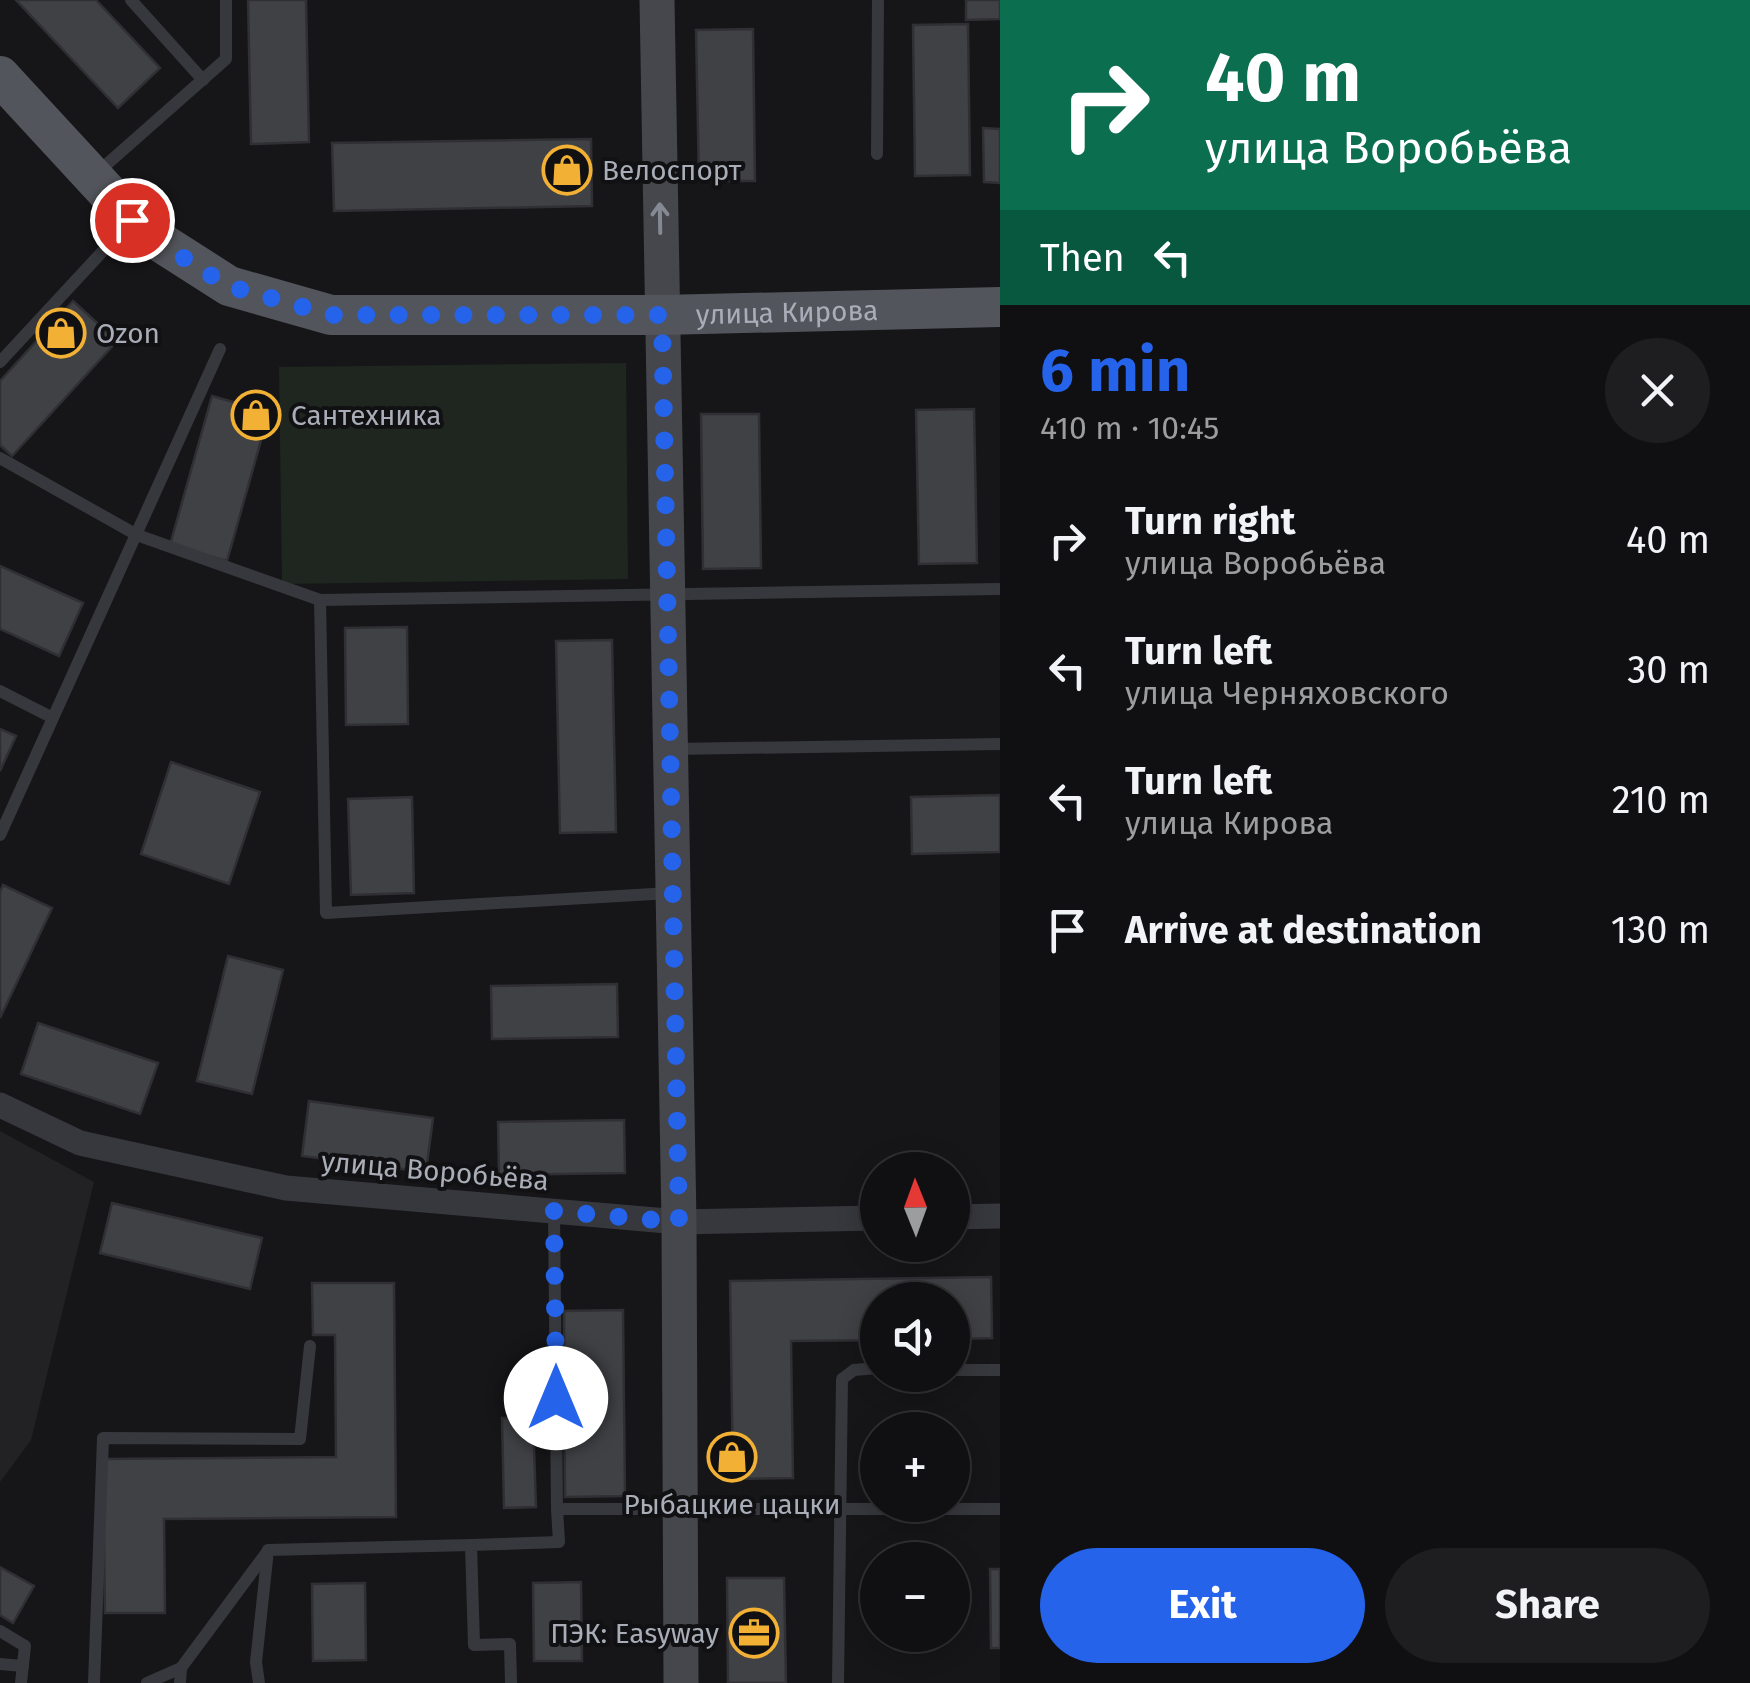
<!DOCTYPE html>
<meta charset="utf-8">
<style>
:root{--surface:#101012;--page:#1e1e20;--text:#f1f3f6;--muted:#9c9d9f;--line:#303032;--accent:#2563eb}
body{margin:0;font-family:"Fira Sans",sans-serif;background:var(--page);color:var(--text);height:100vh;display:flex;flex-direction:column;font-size:38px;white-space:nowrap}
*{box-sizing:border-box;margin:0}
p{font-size:32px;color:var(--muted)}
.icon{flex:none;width:55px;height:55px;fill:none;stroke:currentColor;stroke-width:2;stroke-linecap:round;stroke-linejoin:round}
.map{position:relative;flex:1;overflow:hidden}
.side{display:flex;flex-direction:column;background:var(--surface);width:750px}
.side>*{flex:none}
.banner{background:#0b6e4f;color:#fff;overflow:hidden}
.needle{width:65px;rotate:359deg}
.buttons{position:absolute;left:860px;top:1152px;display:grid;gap:20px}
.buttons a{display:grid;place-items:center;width:110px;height:110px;border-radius:50%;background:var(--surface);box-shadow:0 5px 25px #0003,0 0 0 2px var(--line);font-size:50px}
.pin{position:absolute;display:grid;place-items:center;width:85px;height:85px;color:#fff;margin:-42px;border:5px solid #fff;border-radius:50%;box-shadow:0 2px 10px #0007}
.me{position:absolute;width:110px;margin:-55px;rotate:0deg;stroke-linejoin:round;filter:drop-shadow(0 0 8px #0008)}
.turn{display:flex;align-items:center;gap:35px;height:210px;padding:0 40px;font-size:45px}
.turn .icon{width:130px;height:130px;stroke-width:2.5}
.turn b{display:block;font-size:70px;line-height:85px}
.then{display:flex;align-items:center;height:95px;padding:0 40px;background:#0003;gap:20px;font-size:38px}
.round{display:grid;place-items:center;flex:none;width:105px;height:105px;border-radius:52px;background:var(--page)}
.head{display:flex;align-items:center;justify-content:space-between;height:170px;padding:0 40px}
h1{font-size:60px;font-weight:700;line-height:75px;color:var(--accent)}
.action{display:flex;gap:20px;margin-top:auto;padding:20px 40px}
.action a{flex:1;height:115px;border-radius:60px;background:var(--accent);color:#fff;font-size:40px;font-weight:700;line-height:115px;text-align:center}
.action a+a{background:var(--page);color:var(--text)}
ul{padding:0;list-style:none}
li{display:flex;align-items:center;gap:30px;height:130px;padding:0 40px}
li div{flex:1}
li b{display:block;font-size:38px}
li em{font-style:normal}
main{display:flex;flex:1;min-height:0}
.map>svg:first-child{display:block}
.built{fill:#222225}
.green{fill:#1e261f}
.building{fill:#404145;stroke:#303034;stroke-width:2.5}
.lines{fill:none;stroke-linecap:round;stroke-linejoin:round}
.lane{stroke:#37383d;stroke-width:12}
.street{stroke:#37383d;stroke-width:25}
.secondary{stroke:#45474d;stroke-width:35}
.primary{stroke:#53555c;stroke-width:40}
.oneway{stroke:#858993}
.route{stroke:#2563eb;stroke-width:18;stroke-dasharray:0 32.4}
.labels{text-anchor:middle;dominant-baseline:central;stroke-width:8;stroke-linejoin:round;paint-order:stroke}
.poi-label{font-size:28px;fill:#a8adb8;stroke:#111113;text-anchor:start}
.street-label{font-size:28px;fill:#a8adb8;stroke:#111113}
</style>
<main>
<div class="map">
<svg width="1000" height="1683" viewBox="0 0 1000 1683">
<rect width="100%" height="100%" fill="#161618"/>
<path class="built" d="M0,1131L94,1182L31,1440L0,1482Z"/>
<path class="green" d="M626,363L628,579L282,584L279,367Z"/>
<g class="building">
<path d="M16,0H96L160,68L118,108Z"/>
<path d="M248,0H306L309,142L251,144Z"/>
<path d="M966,0H1000V19L966,20Z"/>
<path d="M968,24L970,175L915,176L913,25Z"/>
<path d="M753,29L755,181H699L696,30Z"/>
<path d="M983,128L1000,129V183L984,182Z"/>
<path d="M591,139L592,206L334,211L332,143Z"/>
<path d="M73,301L117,341L12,456L0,445V381Z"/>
<path d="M212,396L269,412L227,561L170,545Z"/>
<path d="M974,409L977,563L919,564L916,410Z"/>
<path d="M701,414H759L761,568L703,569Z"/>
<path d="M0,566L83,603L59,656L0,629Z"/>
<path d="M407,627L408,724L346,725L345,628Z"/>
<path d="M612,640L616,832L560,833L556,641Z"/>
<path d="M0,729L16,736L0,771Z"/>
<path d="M171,762L260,792L229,884L141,854Z"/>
<path d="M1000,795V852L912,854L911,797Z"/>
<path d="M412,797L414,893L351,895L348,799Z"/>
<path d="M3,885L52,908L0,1018V892Z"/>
<path d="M228,956L283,970L252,1094L197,1081Z"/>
<path d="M617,984L618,1037L492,1039L491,986Z"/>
<path d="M38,1023L158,1063L140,1114L21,1074Z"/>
<path d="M309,1101L433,1118L426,1172L302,1156Z"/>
<path d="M624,1120L625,1173L499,1175L498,1122Z"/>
<path d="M112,1203L262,1238L250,1289L100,1253Z"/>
<path d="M991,1277L992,1338L952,1339V1300H878V1340L791,1341L793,1478L733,1479L730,1281Z"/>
<path d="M312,1283H394L396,1517L164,1519L165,1613H105L103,1459L336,1457L335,1335H313Z"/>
<path d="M623,1310L625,1496L565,1497L564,1311Z"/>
<path d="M533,1417L536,1507L504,1508L502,1418Z"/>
<path d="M0,1567L34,1586L13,1623L0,1615Z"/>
<path d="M990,1569H1000V1648H991Z"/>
<path d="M727,1578H784L786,1683H728Z"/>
<path d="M581,1582L582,1661H534L533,1583Z"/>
<path d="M365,1583L366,1660L313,1661L312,1584Z"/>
</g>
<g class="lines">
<g class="lane">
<path d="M131,0L203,80"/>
<path d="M877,154L878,0"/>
<path d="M98,172L226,59V0"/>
<path d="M0,362L128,224"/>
<path d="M0,458L137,535L320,600L998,589"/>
<path d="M320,600L326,913L670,893"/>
<path d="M0,691L51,717"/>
<path d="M673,749L1000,744"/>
<path d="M0,835L220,349"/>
<path d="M554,1211L557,1509H1000"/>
<path d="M952,1370H1000"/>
<path d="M0,1631L25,1646L21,1683"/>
<path d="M0,1664L23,1666"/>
<path d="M94,1683L103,1438L300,1439L310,1346"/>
<path d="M147,1683L181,1668"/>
<path d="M180,1683L181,1668L267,1552"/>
<path d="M259,1683L256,1662L268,1550L471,1545"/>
<path d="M511,1683L510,1644L474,1645L471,1545L559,1542L557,1509"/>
<path d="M838,1683L842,1379L854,1370L878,1368"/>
</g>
<g class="street">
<path d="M0,1105L80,1143L286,1188L679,1222L878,1218"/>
<path d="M952,1217L1000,1216"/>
</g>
<path class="secondary" d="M657,0L679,1222L681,1683"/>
<path class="primary" id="s1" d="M0,76L143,231L229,286L331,315H662L1000,307"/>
</g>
<defs><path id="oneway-shaft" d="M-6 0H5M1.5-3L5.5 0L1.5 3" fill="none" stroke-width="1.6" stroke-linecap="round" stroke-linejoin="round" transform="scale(2.5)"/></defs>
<use class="oneway" href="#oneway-shaft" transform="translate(660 218) rotate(-91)"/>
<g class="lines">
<path class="route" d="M132,220L143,232L228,286L332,315H662L679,1222L554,1211L556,1398"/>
</g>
<defs>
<g id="shop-ring" transform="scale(2.5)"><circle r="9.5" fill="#111113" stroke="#f2b134" stroke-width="1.5"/><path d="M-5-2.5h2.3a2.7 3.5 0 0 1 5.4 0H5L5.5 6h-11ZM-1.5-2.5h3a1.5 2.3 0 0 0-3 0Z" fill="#f2b134"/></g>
<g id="office-ring" transform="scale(2.5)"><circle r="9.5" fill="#111113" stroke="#f2b134" stroke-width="1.5"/><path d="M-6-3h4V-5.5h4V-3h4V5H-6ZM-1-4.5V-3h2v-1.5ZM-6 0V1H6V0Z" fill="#f2b134"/></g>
</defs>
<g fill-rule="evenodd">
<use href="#shop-ring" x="567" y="170"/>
<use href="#shop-ring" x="61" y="333"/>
<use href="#shop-ring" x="256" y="415"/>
<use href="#shop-ring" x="732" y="1457"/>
<use href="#office-ring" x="754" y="1633"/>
</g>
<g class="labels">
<g class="poi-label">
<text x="602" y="170">Велоспорт</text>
<text x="96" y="333">Ozon</text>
<text x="291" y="415">Сантехника</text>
<text x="732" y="1504" text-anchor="middle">Рыбацкие цацки</text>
<text x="719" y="1633" text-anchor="end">ПЭК: Easyway</text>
</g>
<g class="street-label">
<text stroke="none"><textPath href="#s1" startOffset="875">улица Кирова</textPath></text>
<text transform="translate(435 1171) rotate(5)">улица Воробьёва</text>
</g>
</g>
</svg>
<div class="buttons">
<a><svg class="needle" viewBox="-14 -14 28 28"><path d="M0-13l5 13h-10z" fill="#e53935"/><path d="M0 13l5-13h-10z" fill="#9c9d9f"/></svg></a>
<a><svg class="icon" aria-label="sound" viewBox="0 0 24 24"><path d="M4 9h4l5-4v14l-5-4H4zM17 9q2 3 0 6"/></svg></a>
<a>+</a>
<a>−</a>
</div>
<div class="pin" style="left:132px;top:220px;background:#d93025"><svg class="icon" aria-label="arrive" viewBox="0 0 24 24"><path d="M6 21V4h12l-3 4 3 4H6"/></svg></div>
<svg class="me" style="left:556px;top:1398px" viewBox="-20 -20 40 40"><circle r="19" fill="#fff"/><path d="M0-13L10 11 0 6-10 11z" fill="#2563eb"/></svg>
</div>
<section class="side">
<div class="banner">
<div class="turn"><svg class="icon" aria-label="right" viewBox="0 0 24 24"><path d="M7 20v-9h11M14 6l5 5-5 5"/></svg><div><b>40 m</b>улица Воробьёва</div></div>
<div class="then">Then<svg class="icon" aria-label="left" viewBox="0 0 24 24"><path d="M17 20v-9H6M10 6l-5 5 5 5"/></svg></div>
</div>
<div class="head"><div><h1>6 min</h1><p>410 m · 10:45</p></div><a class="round"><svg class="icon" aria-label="close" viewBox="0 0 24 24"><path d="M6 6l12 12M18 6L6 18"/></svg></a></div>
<ul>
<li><svg class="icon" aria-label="right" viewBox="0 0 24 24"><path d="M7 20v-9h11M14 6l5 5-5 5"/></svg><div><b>Turn right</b><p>улица Воробьёва</p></div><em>40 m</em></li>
<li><svg class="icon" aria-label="left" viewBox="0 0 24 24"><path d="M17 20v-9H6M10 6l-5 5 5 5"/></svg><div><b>Turn left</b><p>улица Черняховского</p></div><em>30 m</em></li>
<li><svg class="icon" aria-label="left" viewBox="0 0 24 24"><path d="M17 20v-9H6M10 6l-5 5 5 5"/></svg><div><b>Turn left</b><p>улица Кирова</p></div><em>210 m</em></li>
<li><svg class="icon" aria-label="arrive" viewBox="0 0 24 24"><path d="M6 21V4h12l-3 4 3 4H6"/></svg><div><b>Arrive at destination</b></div><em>130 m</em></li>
</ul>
<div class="action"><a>Exit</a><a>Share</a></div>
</section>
</main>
